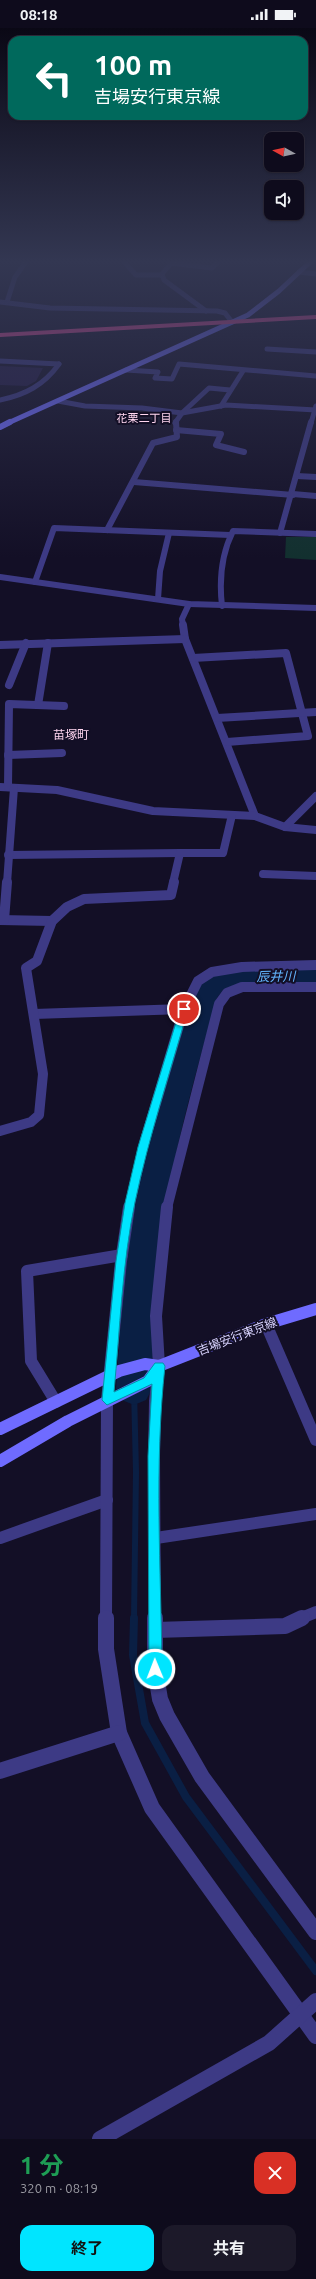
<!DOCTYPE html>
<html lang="ja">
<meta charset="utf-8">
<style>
:root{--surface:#0e0b1c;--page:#1c1929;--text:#f1f3f6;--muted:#9b9ba3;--line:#2e2b3b;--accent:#00e5ff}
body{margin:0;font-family:Ubuntu,"Noto Sans JP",sans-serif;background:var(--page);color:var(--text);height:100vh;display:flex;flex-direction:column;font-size:15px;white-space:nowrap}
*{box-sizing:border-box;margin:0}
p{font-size:13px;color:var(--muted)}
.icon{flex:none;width:22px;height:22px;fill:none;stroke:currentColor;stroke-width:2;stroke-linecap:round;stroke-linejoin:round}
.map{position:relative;height:2111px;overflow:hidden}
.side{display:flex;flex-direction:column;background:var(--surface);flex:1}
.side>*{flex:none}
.guide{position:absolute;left:8px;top:8px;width:300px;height:84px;border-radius:12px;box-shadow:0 1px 3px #0004,0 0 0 1px var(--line);background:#00695c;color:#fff;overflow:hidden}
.needle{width:26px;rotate:278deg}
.buttons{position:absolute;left:264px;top:104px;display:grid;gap:8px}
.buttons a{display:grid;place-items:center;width:40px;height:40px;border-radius:8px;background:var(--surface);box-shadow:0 1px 3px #0004,0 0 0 1px var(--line);font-size:20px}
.pin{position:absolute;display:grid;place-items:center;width:34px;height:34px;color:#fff;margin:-17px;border:2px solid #fff;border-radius:50%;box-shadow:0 1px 4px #0007}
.me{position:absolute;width:44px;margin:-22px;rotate:359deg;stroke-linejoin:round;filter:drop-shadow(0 0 3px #0008)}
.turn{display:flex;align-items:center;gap:14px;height:84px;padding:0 20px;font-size:18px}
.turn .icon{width:52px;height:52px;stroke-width:2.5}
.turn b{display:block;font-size:28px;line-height:34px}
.round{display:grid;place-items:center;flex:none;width:42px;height:42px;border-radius:12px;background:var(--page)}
.overview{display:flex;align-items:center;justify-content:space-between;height:68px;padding:0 20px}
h1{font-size:24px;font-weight:700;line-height:30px;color:#1e9e55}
.primary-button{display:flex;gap:8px;margin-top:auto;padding:8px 20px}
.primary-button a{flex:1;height:46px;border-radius:12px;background:var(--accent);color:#111;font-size:16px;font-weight:700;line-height:46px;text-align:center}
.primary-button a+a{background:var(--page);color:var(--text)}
.status{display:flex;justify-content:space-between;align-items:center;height:28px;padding:0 20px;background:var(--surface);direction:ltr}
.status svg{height:11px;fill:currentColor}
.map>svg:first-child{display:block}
.green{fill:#12302f}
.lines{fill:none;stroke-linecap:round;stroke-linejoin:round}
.stream-far1{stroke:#0a1f44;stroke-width:6}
.stream{stroke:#0a1f44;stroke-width:8}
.river{fill:#0a1f44;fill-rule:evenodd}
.building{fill:#241b47}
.street-far5{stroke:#3d3a85;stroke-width:5}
.street-far4{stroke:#3d3a85;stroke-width:6}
.street-far3{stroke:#3d3a85;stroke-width:8}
.street-far2{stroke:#3d3a85;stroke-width:10}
.street-far1{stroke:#3d3a85;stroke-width:12}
.street{stroke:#3d3a85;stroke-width:16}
.secondary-far2{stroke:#6f6bff;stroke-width:5}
.secondary-far1{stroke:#6f6bff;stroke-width:6}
.secondary{stroke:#6f6bff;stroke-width:12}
.highway{fill:#ff4fa3;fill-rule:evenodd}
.route{fill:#00e5ff;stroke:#0095a6}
.labels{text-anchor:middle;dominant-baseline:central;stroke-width:4;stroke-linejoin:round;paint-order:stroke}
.far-neighbourhood-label{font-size:11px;fill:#ffd6f0;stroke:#130f26}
.far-quarter-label{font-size:12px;fill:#ffd6f0;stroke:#130f26}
.street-label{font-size:12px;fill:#d9d4ff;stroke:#130f26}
.water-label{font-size:13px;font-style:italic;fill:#62b6ff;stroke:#130f26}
</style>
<div class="status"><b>08:18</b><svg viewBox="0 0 49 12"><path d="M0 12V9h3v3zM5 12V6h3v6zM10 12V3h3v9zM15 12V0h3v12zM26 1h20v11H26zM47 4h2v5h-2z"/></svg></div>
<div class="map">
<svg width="316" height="2111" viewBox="0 0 316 2111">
<rect width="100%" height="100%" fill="#130f26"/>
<path class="green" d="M286,509H316V532L285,530Z"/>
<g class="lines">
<path class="stream-far1" d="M134,1591L136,1444L134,1361"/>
<path class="stream" d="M134,1590L133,1627L145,1695L186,1769L316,1943"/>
<path class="river" d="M316,939V957L229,959L223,962L217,970C191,1060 166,1152 156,1246C153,1284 153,1323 152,1361L146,1372L134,1377L122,1372L116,1361L124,1246L137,1161L170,1034L190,969L203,950L224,941Z"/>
</g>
<path class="building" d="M0,338L43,340L36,353L27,358L0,357Z"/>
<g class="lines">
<g class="street-far5">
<path d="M124,234L136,247H162"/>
<path d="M172,234L162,246L164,252L206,283"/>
<path d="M170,235L212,240L218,234"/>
<path d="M299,244L316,246"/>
<path d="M0,274L50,280L217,283L225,285L232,294"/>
<path d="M7,274L15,249L26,234"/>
<path d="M267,321L316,324"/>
<path d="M0,333L59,336"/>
<path d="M126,342L158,344L155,350L172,351L179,336L316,348"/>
<path d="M0,372C25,367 44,357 59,336"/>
<path d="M58,373L85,378L142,380L182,385L226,377L316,382"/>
<path d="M221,378L243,343"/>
<path d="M175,395L182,385L209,360L230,362"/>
<path d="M311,395L316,378"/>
</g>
<g class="street-far4">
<path d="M176,402L221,406L216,417L244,424"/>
<path d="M297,448L316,449"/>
<path d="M134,454L293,467"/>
<path d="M293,466L316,468"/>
<path d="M107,502L153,415L177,409L176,394"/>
<path d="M280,505L311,394"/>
<path d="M0,549L189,576L316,580"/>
<path d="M35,554L54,500L230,507"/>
<path d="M158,571L160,543L169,505"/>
<path d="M222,578C219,552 221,527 233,503L316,506"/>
<path d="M183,598L182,591L189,576"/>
</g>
<g class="street-far3">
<path d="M183,597L185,611L255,788L285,799L316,802"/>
<path d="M0,617L185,611"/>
<path d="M193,630L286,625L308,708L227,714"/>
<path d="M9,657L26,615"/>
<path d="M38,677L48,615"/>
<path d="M217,690L316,684"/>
<path d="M8,727L62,725"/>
<path d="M0,759L57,762L153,783L255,788"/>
<path d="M8,759L9,676L64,678"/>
<path d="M285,799L316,768"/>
<path d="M8,827L180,825"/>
<path d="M263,846L316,848"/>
<path d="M7,855L14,760"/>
<path d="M173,855L180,825H223L232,787"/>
</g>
<g class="street-far2">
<path d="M0,892L52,893"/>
<path d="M4,892L7,854"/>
<path d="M34,986L184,981"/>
<path d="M0,1103L31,1094L39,1087L43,1046L26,940L37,933L52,893L67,879L84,871L171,867L174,854"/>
<path d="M129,1180L143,1119L184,981L198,953L212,944L242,939L316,937"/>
<path d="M167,1180L219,976L227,965L242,959H316"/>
</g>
<g class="street-far1">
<path d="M266,1296L316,1412"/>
<path d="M56,1374L31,1333L27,1243L122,1227"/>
<path d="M0,1510L107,1472"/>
<path d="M156,1510L316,1486"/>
<path d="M106,1591L107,1372L121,1233L129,1179"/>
<path d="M155,1591L154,1428L155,1373L159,1338L156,1288L167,1179"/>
<path d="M299,1591L316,1584"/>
</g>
<g class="street">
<path d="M106,1590V1621L119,1705L152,1780L316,2008"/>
<path d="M155,1590V1641L160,1671L167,1688L202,1749L316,1904"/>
<path d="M155,1602L285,1598L302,1590"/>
<path d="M0,1743L119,1705"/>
<path d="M100,2111L269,2015L316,1973"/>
</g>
<path class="secondary-far2" d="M8,395L248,287L279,263L310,234"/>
<path class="secondary-far1" d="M0,399L10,394"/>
<g class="secondary">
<path d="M0,1401L119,1343L145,1336L159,1338L266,1296L316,1281"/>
<path d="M0,1433L68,1393L148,1353L159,1338"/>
</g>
<path class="highway" d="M316,287V291L0,309V305Z"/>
</g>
<linearGradient id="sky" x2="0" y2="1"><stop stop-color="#0a0815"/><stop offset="0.44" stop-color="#333752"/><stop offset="1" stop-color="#333752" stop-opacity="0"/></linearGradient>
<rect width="316" height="530" fill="url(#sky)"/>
<path class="route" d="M181,978H184L188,981C170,1045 149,1108 135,1174C122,1236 120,1301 114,1364L144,1350L155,1335H163L165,1338C154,1438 161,1541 162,1641L160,1646L155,1648L151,1646L149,1641L148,1428L152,1356L107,1377L102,1372L116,1233L125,1175L138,1119Z"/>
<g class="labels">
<g class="far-neighbourhood-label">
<text x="144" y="390">花栗二丁目</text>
</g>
<g class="far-quarter-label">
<text x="71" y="706">苗塚町</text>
</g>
<g class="street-label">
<text transform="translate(237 1308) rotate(-21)">吉場安行東京線</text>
</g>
<g class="water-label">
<text transform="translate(276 948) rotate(-1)">辰井川</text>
</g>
</g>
</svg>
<div class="buttons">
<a><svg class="needle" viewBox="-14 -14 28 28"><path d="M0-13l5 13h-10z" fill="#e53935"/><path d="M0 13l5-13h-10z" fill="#9b9ba3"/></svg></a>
<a><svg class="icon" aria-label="sound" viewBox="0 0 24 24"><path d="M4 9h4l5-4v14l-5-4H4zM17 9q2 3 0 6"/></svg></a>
</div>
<div class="pin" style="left:184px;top:981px;background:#d93025"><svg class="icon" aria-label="arrive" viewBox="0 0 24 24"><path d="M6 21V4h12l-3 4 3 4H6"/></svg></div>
<svg class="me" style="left:155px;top:1641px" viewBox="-20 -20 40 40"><circle r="17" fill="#00e5ff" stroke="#fff" stroke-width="3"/><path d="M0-11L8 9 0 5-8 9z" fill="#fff"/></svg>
<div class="guide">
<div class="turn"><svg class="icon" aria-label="left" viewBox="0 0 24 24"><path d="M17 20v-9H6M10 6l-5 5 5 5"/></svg><div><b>100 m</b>吉場安行東京線</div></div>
</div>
</div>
<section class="side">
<div class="overview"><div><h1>1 分</h1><p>320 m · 08:19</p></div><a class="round" style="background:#d93025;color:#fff"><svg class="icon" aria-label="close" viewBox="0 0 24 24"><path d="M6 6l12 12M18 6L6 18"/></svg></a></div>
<div class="primary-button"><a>終了</a><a>共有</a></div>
</section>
